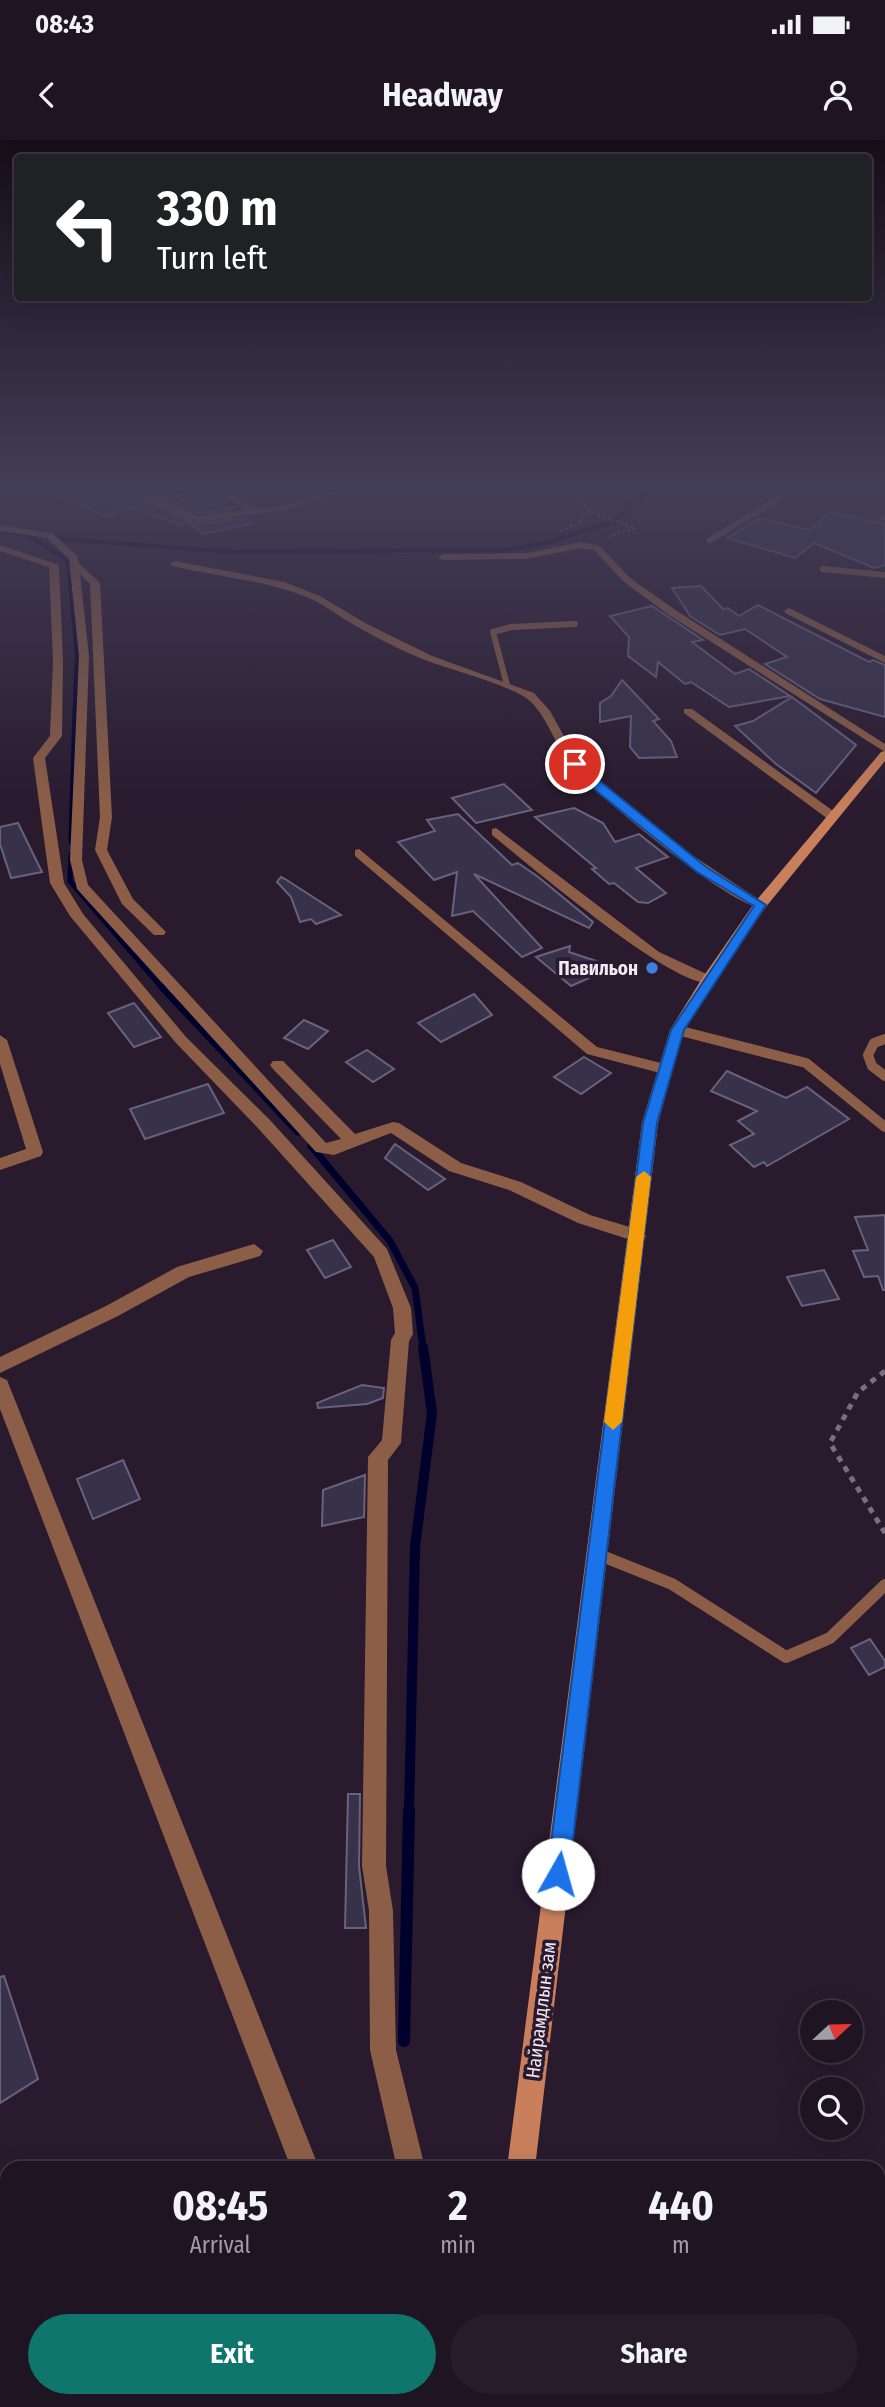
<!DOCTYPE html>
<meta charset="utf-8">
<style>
:root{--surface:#1f1422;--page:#271d2a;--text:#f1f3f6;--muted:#a19ea5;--line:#3c3340;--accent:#0f766e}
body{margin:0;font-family:"Fira Sans Condensed",sans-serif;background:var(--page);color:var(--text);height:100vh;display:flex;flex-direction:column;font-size:26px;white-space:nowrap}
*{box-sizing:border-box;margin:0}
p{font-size:23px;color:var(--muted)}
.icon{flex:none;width:38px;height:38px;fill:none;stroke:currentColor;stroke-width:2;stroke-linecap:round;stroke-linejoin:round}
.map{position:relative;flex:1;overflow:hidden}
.side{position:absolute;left:0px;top:2021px;width:886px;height:247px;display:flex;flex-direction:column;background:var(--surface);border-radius:21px 21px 0 0;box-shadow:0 7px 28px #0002,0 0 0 2px var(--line)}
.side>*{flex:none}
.guide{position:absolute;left:14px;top:14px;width:858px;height:147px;border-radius:7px;box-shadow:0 7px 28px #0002,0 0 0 2px var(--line);background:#202124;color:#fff;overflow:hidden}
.needle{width:46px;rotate:68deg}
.tools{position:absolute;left:800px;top:1860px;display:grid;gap:14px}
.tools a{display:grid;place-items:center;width:63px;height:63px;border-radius:50%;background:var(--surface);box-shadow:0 7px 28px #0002,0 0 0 2px var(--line);font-size:35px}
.pin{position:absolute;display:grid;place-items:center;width:60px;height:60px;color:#fff;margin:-30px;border:4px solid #fff;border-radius:50%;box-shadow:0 2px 7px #0007}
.me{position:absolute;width:77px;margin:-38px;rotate:7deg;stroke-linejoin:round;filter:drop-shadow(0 0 5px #0008)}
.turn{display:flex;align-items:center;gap:24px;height:147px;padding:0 28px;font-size:32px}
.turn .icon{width:91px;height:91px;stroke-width:2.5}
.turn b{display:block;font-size:49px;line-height:60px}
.eta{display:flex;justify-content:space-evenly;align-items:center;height:119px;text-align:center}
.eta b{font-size:42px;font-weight:700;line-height:49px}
.cta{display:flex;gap:14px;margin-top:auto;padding:14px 28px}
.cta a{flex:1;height:80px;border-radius:42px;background:var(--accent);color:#fff;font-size:28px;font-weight:700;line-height:80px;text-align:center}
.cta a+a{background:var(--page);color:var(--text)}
.status{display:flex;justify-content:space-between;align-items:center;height:49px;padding:0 35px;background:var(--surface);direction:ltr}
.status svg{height:19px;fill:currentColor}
header{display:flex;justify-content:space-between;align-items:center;height:91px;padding:0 28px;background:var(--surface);font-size:32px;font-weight:700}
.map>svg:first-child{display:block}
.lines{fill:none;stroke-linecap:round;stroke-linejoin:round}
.stream-far4{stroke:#00002c;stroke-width:4.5}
.stream-far3{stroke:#00002c;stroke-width:5}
.stream-far2{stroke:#00002c;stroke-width:7}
.stream-far1{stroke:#00002c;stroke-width:10}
.stream{stroke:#00002c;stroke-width:12}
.building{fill:#373149;stroke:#69627d;stroke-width:2}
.path-far1{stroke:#7b6e7f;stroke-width:2.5;stroke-dasharray:2.5 2.5;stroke-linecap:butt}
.path{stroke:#7b6e7f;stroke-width:5;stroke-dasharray:6 6;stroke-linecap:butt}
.lane-far2{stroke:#8c5e47;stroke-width:6}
.lane-far1{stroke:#8c5e47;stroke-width:10}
.lane{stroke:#8c5e47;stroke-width:12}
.street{fill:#8c5e47;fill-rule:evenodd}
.secondary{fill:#c97f5b;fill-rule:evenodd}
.route{fill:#1a73e8;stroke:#114b97;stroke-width:2}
.slow{fill:#f59e0b}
.shop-dot{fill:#3f7fe0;stroke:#291a2e;stroke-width:2.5}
.labels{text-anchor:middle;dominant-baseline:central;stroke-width:7;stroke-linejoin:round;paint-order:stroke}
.poi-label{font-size:19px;font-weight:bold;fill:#f3e9f6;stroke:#291a2e;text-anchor:end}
.street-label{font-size:19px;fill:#f3e9f6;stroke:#291a2e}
</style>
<div class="status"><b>08:43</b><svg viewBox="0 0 49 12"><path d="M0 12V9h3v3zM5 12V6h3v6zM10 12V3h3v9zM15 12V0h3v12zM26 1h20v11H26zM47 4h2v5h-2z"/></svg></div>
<header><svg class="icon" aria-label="back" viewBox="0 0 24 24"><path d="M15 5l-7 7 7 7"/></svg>Headway<svg class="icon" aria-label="person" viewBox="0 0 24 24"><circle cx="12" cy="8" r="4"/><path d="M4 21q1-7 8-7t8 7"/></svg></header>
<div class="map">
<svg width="885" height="2267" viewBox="0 0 885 2267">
<rect width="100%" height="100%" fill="#291a2e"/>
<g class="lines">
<g class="stream-far4">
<path d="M0,390L32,396"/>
<path d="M28,396L68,420L77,513L75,569"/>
<path d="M48,398L235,412L504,410L545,403L613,382L647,351"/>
</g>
<g class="stream-far3">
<path d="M71,702L75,568"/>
<path d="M71,715L70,741L163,849"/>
</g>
<g class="stream-far2">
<path d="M162,847L298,992"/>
<path d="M311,1006L390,1101L415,1148L423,1208"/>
</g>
<path class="stream-far1" d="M409,1672L415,1407L432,1273L423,1207"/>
<path class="stream" d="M404,1901L409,1670"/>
</g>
<g class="building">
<path d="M126,351L197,384L245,378L253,383L203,394L188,382L181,385L132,367L105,377L53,352Z"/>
<path d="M148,351H168L166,359L197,351L230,370L199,373Z"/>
<path d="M830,372L885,384V425L874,428L814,403L795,418L727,398L760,378L810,390Z"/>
<path d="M701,446L723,469L728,468L739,476L758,465L869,522L873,520L885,525V577L820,559L765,524L787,517L745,489L720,495L690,476L672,448Z"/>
<path d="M652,466L703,500L692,502L735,534L749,529L790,556L729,567L691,542L685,544L658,522L656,537L628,516L629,497L610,476Z"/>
<path d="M622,540L659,579L653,581L671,601L677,617L639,618L630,607L631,576L600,582V563L611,556Z"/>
<path d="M792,557L856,605L816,653L776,624L735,586L753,581Z"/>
<path d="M504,644L532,670L476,683L452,658Z"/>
<path d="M574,668L603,683L615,702L639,694L668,717L636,728L666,753L648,763L638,762L614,743L609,744L592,729L596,728L535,677Z"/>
<path d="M458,674L512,725L518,723L537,736L593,782L589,788L474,734L542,808L522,817L473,771L452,776L457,732L434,740L398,702L435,691L427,680Z"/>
<path d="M18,683L42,732L11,738L0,704V687Z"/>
<path d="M281,737L285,739L341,775L316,784L311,779L300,782L291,757L277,742Z"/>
<path d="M570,806L569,812L614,827L571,846L536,817Z"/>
<path d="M474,854L492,875L441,902L418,883Z"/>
<path d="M134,863L161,897L134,907L108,873Z"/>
<path d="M304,880L328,891L308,909L284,898Z"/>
<path d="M367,910L394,929L373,942L346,922Z"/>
<path d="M584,917L611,933L581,954L554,937Z"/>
<path d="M727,931L786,958L807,947L849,979L767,1026L764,1022L754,1027L730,1005L754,994L738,981L757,971L711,951Z"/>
<path d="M208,944L224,973L145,999L130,969Z"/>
<path d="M395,1004L445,1039L428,1050L385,1018Z"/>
<path d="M885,1075V1150H883L878,1136L864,1137L853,1111L868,1110L855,1077Z"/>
<path d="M333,1100L351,1127L325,1138L307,1110Z"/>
<path d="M824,1130L839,1159L802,1166L787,1137Z"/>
<path d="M362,1245L384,1248L383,1258L367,1264L318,1268L317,1263Z"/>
<path d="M123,1320L140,1359L93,1379L77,1339Z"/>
<path d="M365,1335L364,1377L322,1386L323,1350Z"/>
<path d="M870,1499L885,1521V1527L869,1535L851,1508Z"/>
<path d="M348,1654H360L359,1726L366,1788H345Z"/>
<path d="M4,1836L38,1939L0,1963V1837Z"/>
</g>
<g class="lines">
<g class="path-far1">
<path d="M578,351L588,371"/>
<path d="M561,391L579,383L588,371L635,388L608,397"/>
</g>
<path class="path" d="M885,1231L858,1252L830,1303L885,1393"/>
<g class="lane-far2">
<path d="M710,400L791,351"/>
<path d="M823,429L885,435"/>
<path d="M507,545L493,492L511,487L575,484"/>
</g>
<g class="lane-far1">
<path d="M677,890L806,923L885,987"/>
<path d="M885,899L874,903L868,915L872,926L885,936"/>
</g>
<path class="lane" d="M597,1414L672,1444L786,1517L830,1498L885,1445"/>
<g class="street">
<path d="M128,351H140L199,376L247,370L216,351C233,351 241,364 257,368C277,373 319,351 344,351L285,370L198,382Z"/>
<path d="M885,373V380H880V376Z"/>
<path d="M0,385L53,394L77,416L79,423L100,443L112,677L107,710L133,759L166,792L164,795H154L122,764L95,710L100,677L90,444L80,434L89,516L82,720L88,745L326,1003L341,999L273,929L270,925L273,921H283L355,994L393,982L399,983L461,1023L521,1042L590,1075L643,1091L646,1096L643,1101L637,1102L578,1083L509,1050L449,1031L391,993L334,1015L316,1012L77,749L70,720L79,516L69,419L47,398L0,391Z"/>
<path d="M581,402L600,406L630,438L677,471L885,604V612L669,475L624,442L594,410L581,408L526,419L443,420L438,417L443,414L526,413Z"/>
<path d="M0,405L59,425L63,522L62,596L45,618L64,743L83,774L186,897L269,979L387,1109L411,1168L413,1194L409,1201L401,1303L388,1320L386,1726L393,1771L396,1910L425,2028H397L370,1910L369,1771L362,1726L368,1317L382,1300L391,1200L395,1193L393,1168L374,1117L257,987L176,903L70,776L50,743L33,618L50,596L53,522L49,427L0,411Z"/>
<path d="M175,421L284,442L320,456L365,483L432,516L534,553L550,571L575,616L600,643L668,699L767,765L765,768C737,773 596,654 574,629C556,609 550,581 531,562C517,547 451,530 428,521C404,512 379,499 356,486C341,478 327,466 311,459C267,440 218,437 172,426L170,424Z"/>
<path d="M789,468L885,516V523L785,473L784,471Z"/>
<path d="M684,569H692L836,673V679H828L684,573Z"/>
<path d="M496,688L659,812L713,837V843C677,852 526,722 492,695V689Z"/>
<path d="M359,709L597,907L669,925L672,929L669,933L664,934L587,914L355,716V710Z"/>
<path d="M0,895L7,900L43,1012L41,1016L0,1030V1018L26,1009L0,924Z"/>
<path d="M254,1104L263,1111L260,1116L189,1137L118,1176L0,1233V1217L106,1166L177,1127Z"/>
<path d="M0,1237L7,1240L9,1245L319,2028H291L0,1269Z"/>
<rect x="878" y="2130" width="7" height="30"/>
<path d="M419,2261H481L482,2267H421Z"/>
<path d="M506,2261H550L552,2267H508Z"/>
<path d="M646,2261H684L682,2267H644Z"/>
</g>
<g class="secondary">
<path d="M885,611V621L765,768L715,841L684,890L658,983L535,2028H507L642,983L670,890L701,840L755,762L881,612Z"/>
<rect x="477" y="2261" width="30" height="6"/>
</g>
</g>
<linearGradient id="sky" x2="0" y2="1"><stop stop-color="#170e19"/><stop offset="0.52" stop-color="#433e57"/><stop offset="1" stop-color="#433e57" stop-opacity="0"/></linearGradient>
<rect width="885" height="669" fill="url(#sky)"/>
<path class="route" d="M575,621L706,727L766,765L684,890L657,983L569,1734L566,1742L558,1746L550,1742L547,1734L643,983L671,890L754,766L697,732L594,649L570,624Z"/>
<path class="slow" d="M644,1031L651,1037L622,1282L613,1290L604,1282L636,1037Z"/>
<circle class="shop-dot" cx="652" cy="828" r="7"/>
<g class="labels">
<g class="poi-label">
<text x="638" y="828">Павильон</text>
</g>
<g class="street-label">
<text transform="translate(541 1870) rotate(-83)">Найрамдлын зам</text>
</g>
</g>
</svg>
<div class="tools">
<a><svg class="needle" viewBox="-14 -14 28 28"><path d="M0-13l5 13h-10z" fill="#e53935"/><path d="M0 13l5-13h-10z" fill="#a19ea5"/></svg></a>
<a><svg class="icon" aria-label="search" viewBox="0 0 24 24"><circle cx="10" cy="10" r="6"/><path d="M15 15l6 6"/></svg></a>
</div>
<div class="pin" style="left:575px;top:624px;background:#d93025"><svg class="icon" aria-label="arrive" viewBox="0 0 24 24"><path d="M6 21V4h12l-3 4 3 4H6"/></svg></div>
<svg class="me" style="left:558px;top:1734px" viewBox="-20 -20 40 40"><circle r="19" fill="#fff"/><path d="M0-13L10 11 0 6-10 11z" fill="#1a73e8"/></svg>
<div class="guide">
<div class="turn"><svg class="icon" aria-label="left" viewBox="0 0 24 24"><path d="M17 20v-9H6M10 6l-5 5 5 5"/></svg><div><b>330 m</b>Turn left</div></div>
</div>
<section class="side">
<div class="eta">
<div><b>08:45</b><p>Arrival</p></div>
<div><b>2</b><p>min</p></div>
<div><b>440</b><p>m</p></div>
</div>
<div class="cta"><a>Exit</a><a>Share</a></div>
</section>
</div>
